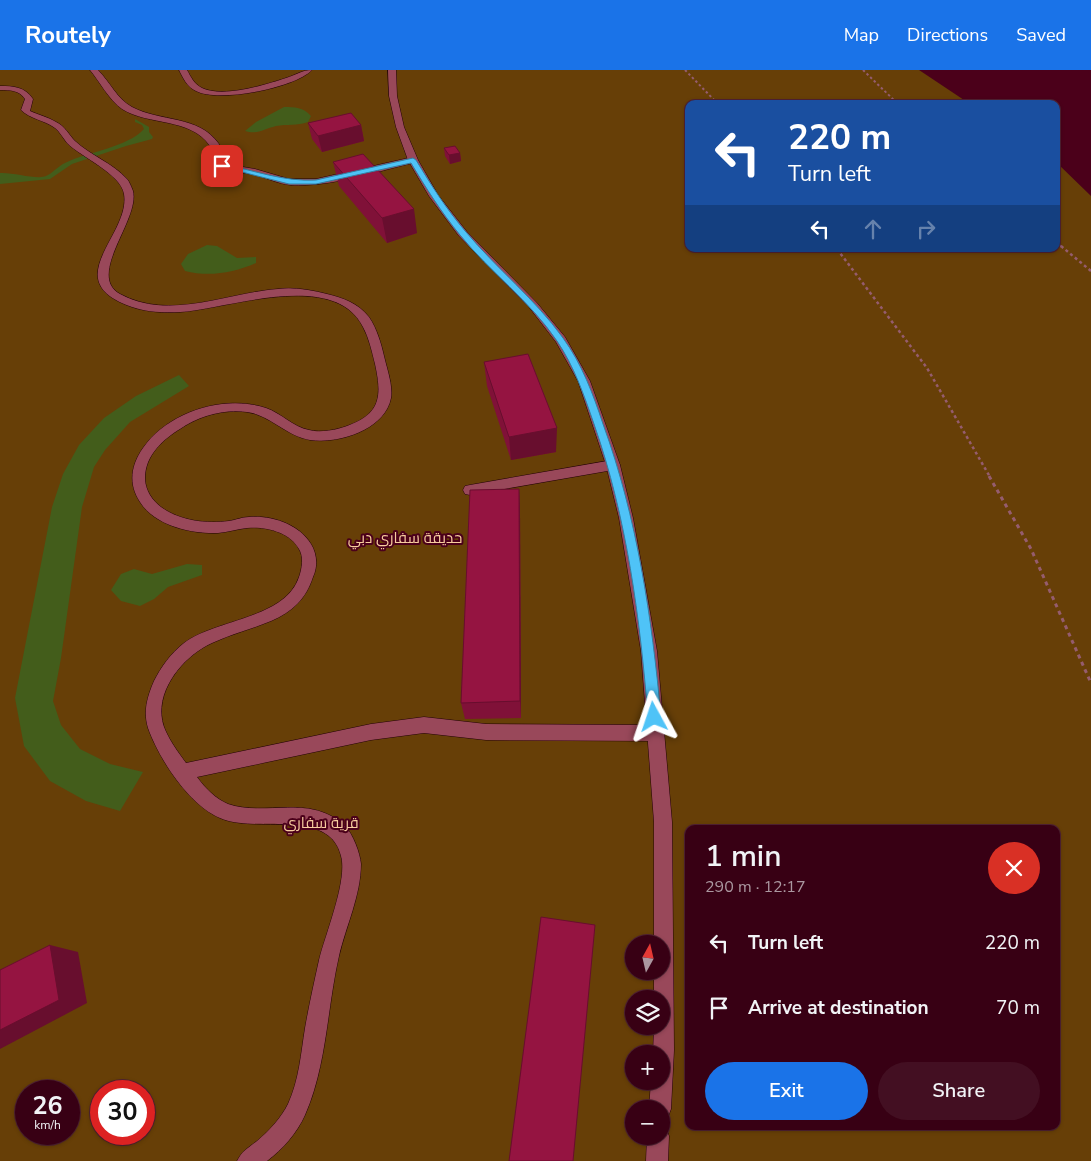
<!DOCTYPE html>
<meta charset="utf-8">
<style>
:root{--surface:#380014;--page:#430f22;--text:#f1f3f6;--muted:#ab97a0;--line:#522234;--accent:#1a73e8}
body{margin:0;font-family:"Nunito Sans",Cairo,sans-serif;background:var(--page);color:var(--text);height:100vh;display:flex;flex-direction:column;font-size:19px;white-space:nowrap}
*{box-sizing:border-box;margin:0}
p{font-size:16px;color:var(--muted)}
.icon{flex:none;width:28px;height:28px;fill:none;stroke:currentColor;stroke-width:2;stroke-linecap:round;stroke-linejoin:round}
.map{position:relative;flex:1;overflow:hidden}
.details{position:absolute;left:685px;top:755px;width:375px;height:305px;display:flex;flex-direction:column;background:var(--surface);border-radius:10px;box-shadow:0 1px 4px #0004,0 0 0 1px var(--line)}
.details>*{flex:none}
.top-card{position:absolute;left:685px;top:30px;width:375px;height:152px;border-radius:10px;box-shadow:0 1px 4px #0004,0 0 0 1px var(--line);background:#1a4fa0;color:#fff;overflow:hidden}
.needle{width:32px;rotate:8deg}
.fabs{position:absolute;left:625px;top:865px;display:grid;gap:10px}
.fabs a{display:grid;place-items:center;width:45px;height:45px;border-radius:50%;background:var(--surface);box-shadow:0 1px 4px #0004,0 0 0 1px var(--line);font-size:25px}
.speed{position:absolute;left:15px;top:1010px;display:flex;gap:10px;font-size:25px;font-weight:700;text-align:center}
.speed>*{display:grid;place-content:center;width:65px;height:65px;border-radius:50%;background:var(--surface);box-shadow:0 1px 4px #0004,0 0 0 1px var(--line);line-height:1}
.speed small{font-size:12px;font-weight:400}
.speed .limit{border:8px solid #d22;background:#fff;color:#111}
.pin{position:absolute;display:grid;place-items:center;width:42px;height:42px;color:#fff;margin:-21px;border-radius:10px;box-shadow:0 2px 8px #0006}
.me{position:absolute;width:55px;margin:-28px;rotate:355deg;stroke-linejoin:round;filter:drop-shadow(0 0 4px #0008)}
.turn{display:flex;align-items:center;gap:18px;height:105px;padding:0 20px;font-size:22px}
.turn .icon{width:65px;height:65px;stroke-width:2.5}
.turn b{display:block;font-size:35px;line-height:42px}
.lanes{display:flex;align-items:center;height:48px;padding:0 20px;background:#0003;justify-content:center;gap:25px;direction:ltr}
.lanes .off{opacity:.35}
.round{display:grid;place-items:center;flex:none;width:52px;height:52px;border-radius:26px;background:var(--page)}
.headline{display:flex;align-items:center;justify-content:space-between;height:85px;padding:0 20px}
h1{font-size:30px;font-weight:600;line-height:38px}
.primary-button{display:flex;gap:10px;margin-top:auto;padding:10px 20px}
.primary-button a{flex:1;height:58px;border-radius:30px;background:var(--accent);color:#fff;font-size:20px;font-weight:600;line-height:58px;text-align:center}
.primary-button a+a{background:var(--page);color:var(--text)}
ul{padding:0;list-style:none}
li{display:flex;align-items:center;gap:15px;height:65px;padding:0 20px}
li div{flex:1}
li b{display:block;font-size:19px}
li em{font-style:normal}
header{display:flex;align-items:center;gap:30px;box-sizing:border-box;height:70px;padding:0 25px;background:var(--accent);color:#fff}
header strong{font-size:24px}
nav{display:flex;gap:28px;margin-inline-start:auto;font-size:18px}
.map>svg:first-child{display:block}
.green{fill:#673f07;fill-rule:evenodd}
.water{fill:#435d1b}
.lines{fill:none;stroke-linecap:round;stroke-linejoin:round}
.lane-casing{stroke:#220008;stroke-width:1}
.street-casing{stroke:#220008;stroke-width:1}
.path-far2{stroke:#955c6e;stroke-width:2;stroke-dasharray:2.5 2.5;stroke-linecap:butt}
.path-far1{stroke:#955c6e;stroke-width:2.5;stroke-dasharray:3 3;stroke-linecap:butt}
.path{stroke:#955c6e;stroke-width:3;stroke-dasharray:4 4;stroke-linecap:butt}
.lane{fill:#99485a;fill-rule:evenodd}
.street{fill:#99485a;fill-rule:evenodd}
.wall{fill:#801138}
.shaded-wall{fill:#680e2e}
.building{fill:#951441;stroke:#680e2e}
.route{fill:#4fc3f7;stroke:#337fa1}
.labels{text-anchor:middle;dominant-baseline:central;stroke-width:4;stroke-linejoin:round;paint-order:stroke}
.park-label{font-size:15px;fill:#f8cd9f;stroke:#4b001a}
</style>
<header>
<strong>Routely</strong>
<nav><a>Map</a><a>Directions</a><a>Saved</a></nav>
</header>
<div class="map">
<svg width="1091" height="1091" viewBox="0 0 1091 1091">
<rect width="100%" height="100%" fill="#4b001a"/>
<path class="green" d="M0,0H919L970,34H689V179H1056V92L1091,126V1091H0ZM689,759H1056V1056H689ZM634,874H661V901H634ZM634,929H661V956H634ZM634,984H661V1011H634ZM26,1021H69V1064H26ZM101,1021H144V1064H101ZM634,1039H661V1066H634Z"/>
<g class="water">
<path d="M284,37C295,37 303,37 311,46L308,52C297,56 287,54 276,56C264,59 257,65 245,61L256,52Z"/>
<path d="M135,49L149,57V62L153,67L152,69L126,76L72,94L50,109L0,114V103C13,102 37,110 46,106C53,103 58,96 65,93C87,82 128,77 144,59L142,55L135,52Z"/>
<path d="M207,175L217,176L237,188L256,187V193C233,203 209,207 185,201L181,194L188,184Z"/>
<path d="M179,305L189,316L130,352L105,380L94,397L82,437L61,588L53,631L61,655L80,679L110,694L143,702L120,741L86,731L50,711L24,676L15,628L52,437L63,404L79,375L104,348L136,326Z"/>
<path d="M187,494L202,495V505L168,517L154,529L140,536L121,531L111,520L121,504L134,499L152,504Z"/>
</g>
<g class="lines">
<g class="lane-casing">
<g id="lane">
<path d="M90,0H98C110,12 117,29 132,37C160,52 199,45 219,74L217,88L225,94L255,99L289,109H316L413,87L418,90L413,93C374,102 332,117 291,115C277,114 264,106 250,104C235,101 217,102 209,88L210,76C190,47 149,56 122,39C109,30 100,12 90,0Z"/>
<path d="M179,0H187C191,7 194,14 202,18C223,28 265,15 286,8C296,5 302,0 312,0C295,18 218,33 196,21C187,17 183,8 179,0Z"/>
<path d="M0,16C14,16 25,17 33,29L30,41C39,45 48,47 56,52C65,56 69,65 75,71C90,85 114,94 127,109C129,111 132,118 133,121C140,150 86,205 120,224C170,251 226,223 278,219C294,217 311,220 327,224C343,228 358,233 369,247C377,259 381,273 384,286C387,299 393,315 391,328C385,360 338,374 310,370C286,366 270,345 247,342C223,339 199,346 180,359C162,370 145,386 145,408C145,420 152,430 161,437C180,451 207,454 229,451C236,450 242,447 249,447C271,445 299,454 311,474C317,484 318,496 313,507C306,529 292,542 271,551C252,559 231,564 212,573C183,586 152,623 164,657C169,670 178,682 186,693L371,654L424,647L486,654L656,655L662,658L664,663L662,668L656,671L486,670L424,663L371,670L197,707C205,718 216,729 228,734C266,747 310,723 345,756C353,764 360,783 361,794C361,825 346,856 339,886C327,938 327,995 305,1045C297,1063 283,1079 267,1091H237C242,1081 248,1078 257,1071C269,1061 281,1048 288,1034C299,1010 301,983 305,958C309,935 314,913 319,890C325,865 348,810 341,786C329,737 255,764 220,748C189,735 159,689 148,658C143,642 147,627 154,611C161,597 171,583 184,573C216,549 285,549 299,507C302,498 304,487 299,479C290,462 265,456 247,458C238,459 228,462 218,463C192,464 155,456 140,432C128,414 131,395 143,378C168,342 224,324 266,338C281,343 293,357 309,360C321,363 336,360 347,356C381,344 382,326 375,294C372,282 369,268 363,257C334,199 228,239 180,242C164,243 147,242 132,237C56,211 131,165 124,124C121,104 81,87 67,73C63,68 60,62 55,58C44,50 30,49 21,40L25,29C19,20 10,20 0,20Z"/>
<path d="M613,390L618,392L620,395L618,398L613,400L470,425L465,424L463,420L465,416L470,415Z"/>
</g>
</g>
<g class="street-casing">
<g id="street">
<path d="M388,0H396L397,26L404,57L418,90L438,125L467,162L537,233L565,267L590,311L620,395L633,448L657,581L672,752L674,980L671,1039L668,1047L661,1049V1039H649L651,1011H661V984H653L654,956H661V929H654V901H661V874H654V752L641,581L619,448L606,395L578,311L556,272L529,237L459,166L429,126L408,90L396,57L389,26Z"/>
<path d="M661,1056L666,1058L669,1066L668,1091H646L647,1066H661Z"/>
</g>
</g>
<g class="path-far2">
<path d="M685,0L718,34"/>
<path d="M863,0L898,34"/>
<path d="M1056,172L1063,178"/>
</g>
<g class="path-far1">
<path d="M1061,176L1091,201"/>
<path d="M837,179L927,298L990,407"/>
</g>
<path class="path" d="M989,406L1031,479L1091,613"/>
<use href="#lane" class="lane"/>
<use href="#street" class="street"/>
</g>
<g class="wall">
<path d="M308,53L361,55L364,71L322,82L312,69Z"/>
<path d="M444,78L460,83L461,91L450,94L445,86Z"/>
<path d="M333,92L417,163L387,173L339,116Z"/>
<path d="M484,292L556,382L511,390L487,316Z"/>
<path d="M519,419L520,442L521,648L465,649L461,633Z"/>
</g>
<g class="shaded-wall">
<path d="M361,55L364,71L322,82L318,66Z"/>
<path d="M460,83L461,91L450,94L449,85Z"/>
<path d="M414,139L417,163L387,173L382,148Z"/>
<path d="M557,358L556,382L511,390L509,367Z"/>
<path d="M519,419L520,442L521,648L520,631Z"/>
<path d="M50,875L78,882L87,933L0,979V960Z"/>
</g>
<g class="building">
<path d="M351,43L361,55L318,66L308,53Z"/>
<path d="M455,76L460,83L449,85L444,78Z"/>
<path d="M363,84L414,139L382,148L333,92Z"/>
<path d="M528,284L557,358L509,367L484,292Z"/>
<path d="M519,419L520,631L461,633L470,420Z"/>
<path d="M541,847L595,855L573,1091H509Z"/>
<path d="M50,875L59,930L0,960V900Z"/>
</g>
<path class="route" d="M413,88L416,90C431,115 447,140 466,162C497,199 535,229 563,268C582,294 593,324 603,354C637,447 652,548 661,647L659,651L654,653L650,651L648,647C640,548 627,448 594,354C584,325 574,296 557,271C530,231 490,202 460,165C441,142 426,118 411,93L316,114H289L218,96L222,94C253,100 284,112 316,110Z"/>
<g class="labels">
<g class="park-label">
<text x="405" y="468">حديقة سفاري دبي</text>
<text x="321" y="753">قرية سفاري</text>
</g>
</g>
</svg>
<div class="fabs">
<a><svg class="needle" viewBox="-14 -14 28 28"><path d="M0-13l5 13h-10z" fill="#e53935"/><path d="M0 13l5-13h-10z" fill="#ab97a0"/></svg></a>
<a><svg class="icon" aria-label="layers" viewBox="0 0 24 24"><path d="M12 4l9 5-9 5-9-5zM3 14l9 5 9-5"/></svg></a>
<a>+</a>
<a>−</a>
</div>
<div class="speed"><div>26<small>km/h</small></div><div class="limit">30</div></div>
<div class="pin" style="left:222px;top:96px;background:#d93025"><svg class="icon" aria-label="arrive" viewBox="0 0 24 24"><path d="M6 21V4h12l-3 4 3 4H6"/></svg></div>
<svg class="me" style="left:654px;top:647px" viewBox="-20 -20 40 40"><path d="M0-17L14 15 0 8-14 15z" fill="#4fc3f7" stroke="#fff" stroke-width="4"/></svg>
<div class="top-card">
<div class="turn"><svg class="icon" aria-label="left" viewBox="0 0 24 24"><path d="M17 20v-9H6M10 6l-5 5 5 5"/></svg><div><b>220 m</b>Turn left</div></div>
<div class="lanes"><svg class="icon" aria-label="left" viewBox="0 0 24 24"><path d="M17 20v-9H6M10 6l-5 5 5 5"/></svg><svg class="icon off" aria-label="ahead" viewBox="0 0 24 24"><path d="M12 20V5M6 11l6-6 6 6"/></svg><svg class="icon off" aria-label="right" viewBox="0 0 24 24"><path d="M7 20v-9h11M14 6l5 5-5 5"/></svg></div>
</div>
<section class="details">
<div class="headline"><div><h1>1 min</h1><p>290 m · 12:17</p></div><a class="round" style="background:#d93025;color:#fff"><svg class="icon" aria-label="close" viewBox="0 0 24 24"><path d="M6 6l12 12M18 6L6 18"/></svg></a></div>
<ul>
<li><svg class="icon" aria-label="left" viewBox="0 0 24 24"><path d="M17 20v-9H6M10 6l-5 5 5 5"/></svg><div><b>Turn left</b></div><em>220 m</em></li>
<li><svg class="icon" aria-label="arrive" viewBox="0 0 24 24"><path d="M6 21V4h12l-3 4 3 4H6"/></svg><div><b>Arrive at destination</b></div><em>70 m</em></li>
</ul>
<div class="primary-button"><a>Exit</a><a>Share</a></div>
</section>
</div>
